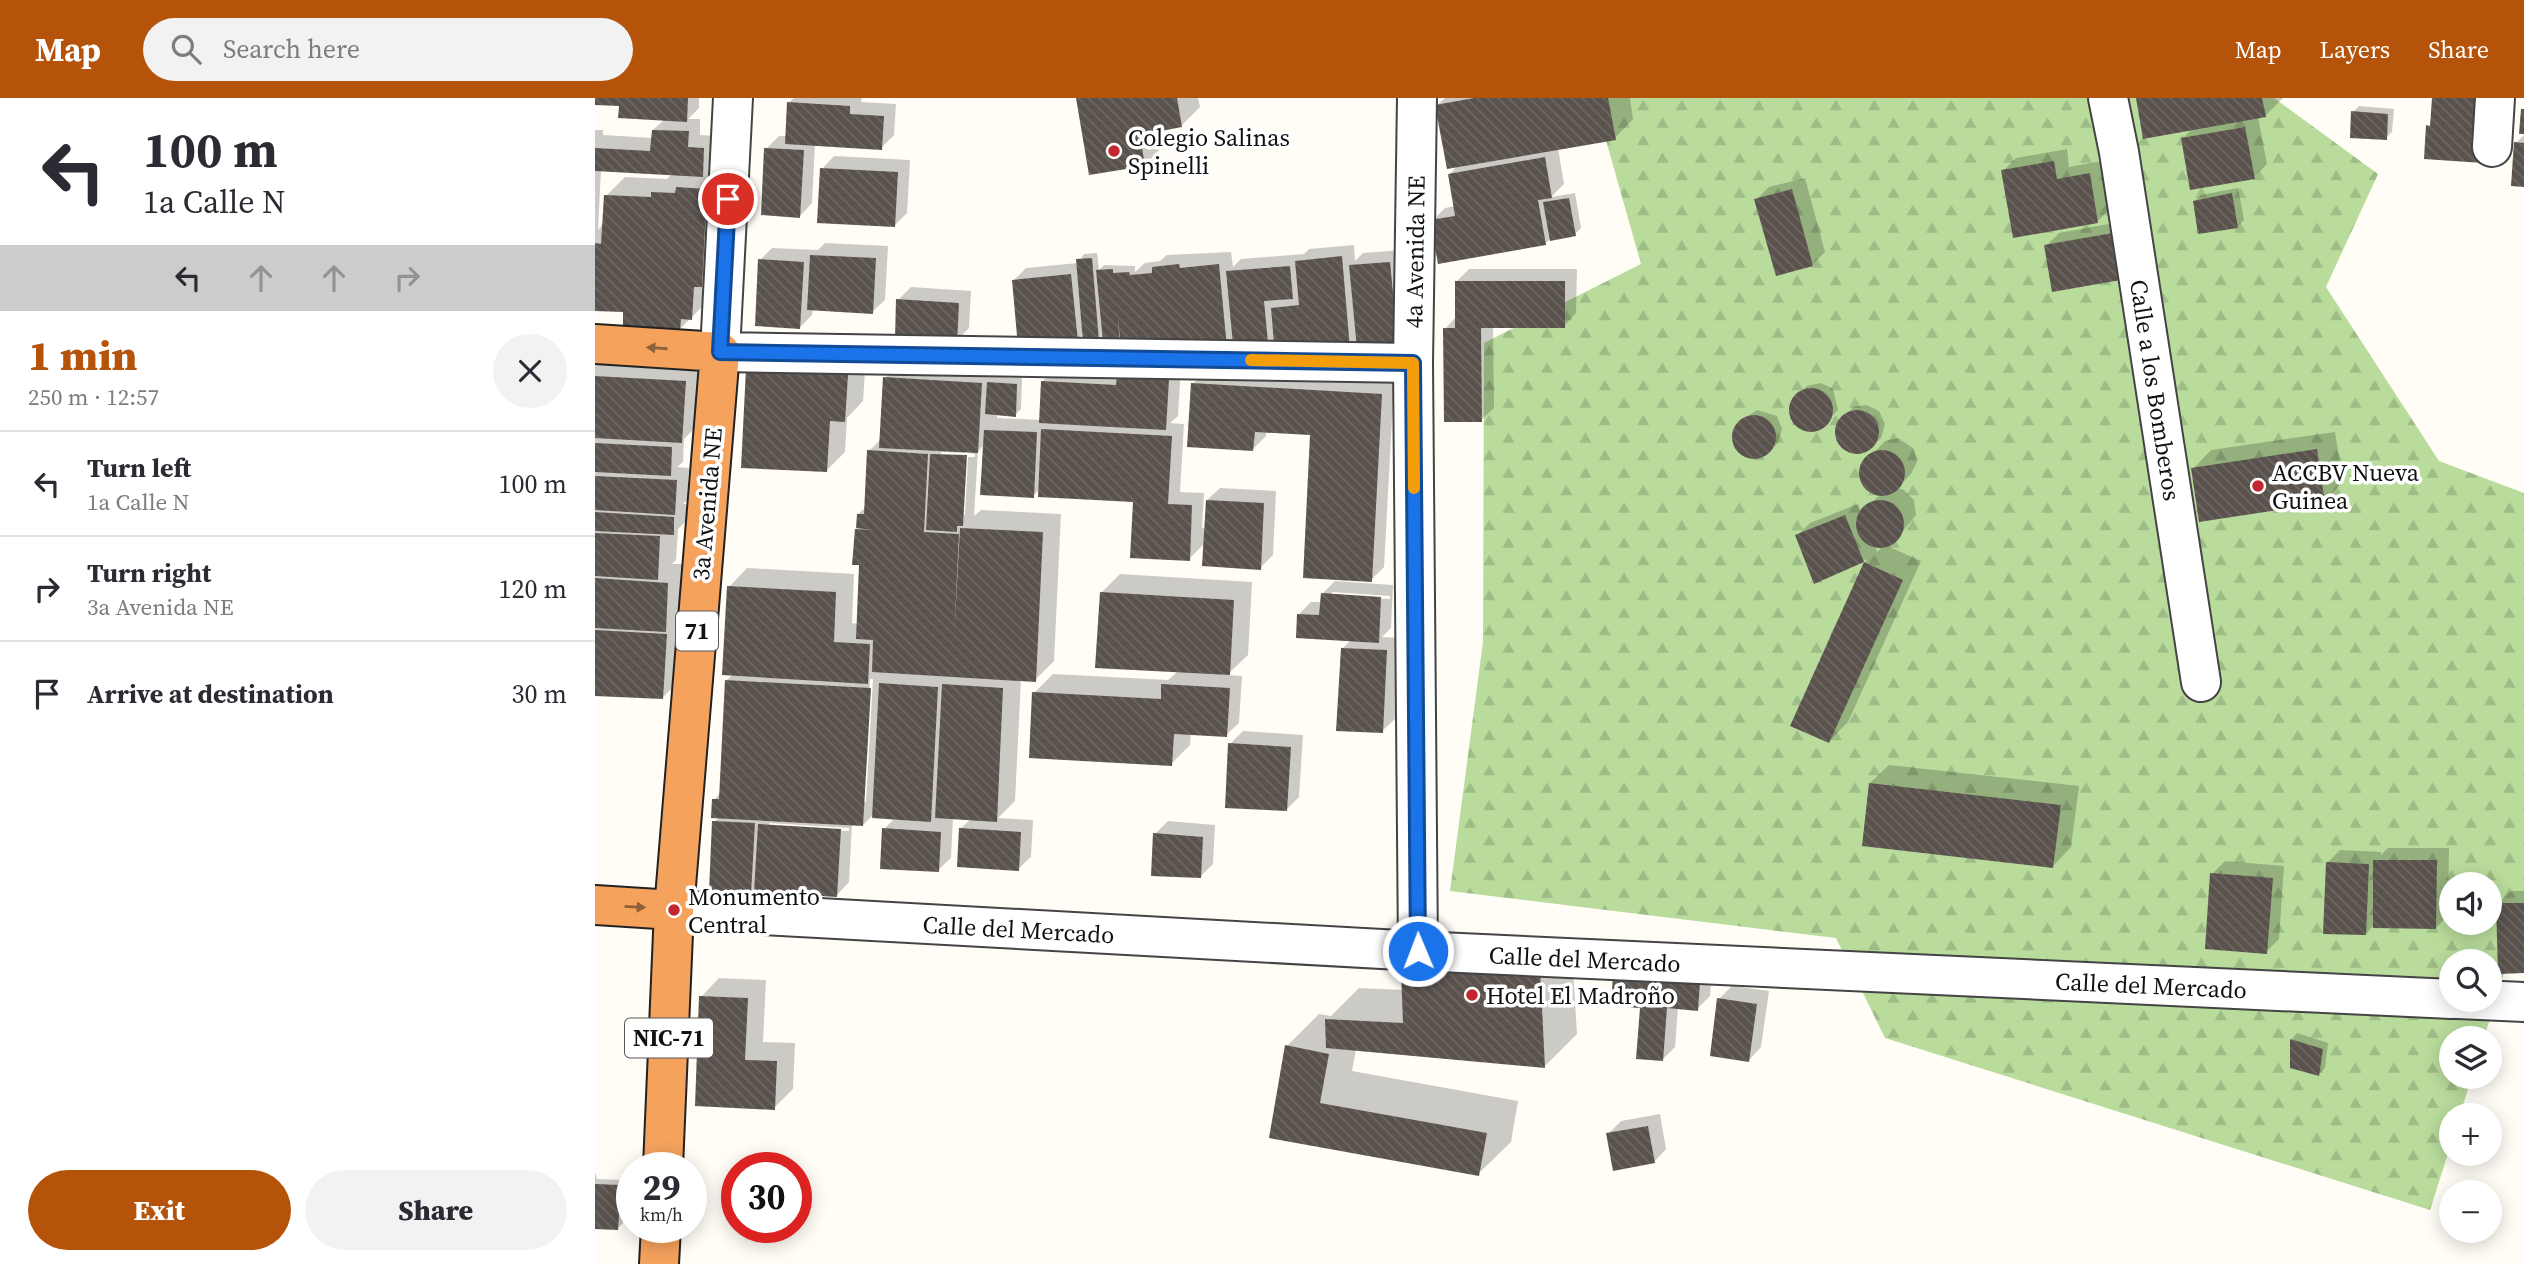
<!DOCTYPE html>
<meta charset="utf-8">
<style>
:root{--surface:#fff;--page:#f2f2f3;--text:#2b2b33;--muted:#7c7c81;--line:#e1e1e2;--accent:#b45309}
body{margin:0;font-family:"Source Serif 4",serif;background:var(--page);color:var(--text);height:100vh;display:flex;flex-direction:column;font-size:26px;white-space:nowrap}
*{box-sizing:border-box;margin:0}
p{font-size:23px;color:var(--muted)}
.icon{flex:none;width:38px;height:38px;fill:none;stroke:currentColor;stroke-width:2;stroke-linecap:round;stroke-linejoin:round}
.map{position:relative;flex:1;overflow:hidden}
.panel{display:flex;flex-direction:column;background:var(--surface);width:595px}
.panel>*{flex:none}
.hud{background:#fff;color:var(--text);overflow:hidden}
.fabs{position:absolute;left:1844px;top:774px;display:grid;gap:14px}
.fabs a{display:grid;place-items:center;width:63px;height:63px;border-radius:50%;background:var(--surface);box-shadow:0 4px 18px #0003;font-size:35px}
.speed{position:absolute;left:21px;top:1054px;display:flex;gap:14px;font-size:35px;font-weight:700;text-align:center}
.speed>*{display:grid;place-content:center;width:91px;height:91px;border-radius:50%;background:var(--surface);box-shadow:0 4px 18px #0003;line-height:1}
.speed small{font-size:18px;font-weight:400}
.speed .limit{border:10px solid #d22;background:#fff;color:#111}
.pin{position:absolute;display:grid;place-items:center;width:60px;height:60px;color:#fff;margin:-30px;border:4px solid #fff;border-radius:50%;box-shadow:0 2px 7px #0007}
.me{position:absolute;width:77px;margin:-38px;rotate:359deg;stroke-linejoin:round;filter:drop-shadow(0 0 5px #0008)}
.turn{display:flex;align-items:center;gap:24px;height:147px;padding:0 28px;font-size:32px}
.turn .icon{width:91px;height:91px;stroke-width:2.5}
.turn b{display:block;font-size:49px;line-height:60px}
.lanes{display:flex;align-items:center;height:66px;padding:0 28px;background:#0003;justify-content:center;gap:35px;direction:ltr}
.lanes .off{opacity:.35}
.round{display:grid;place-items:center;flex:none;width:74px;height:74px;border-radius:37px;background:var(--page)}
.summary{display:flex;align-items:center;justify-content:space-between;height:119px;padding:0 28px}
h1{font-size:42px;font-weight:800;line-height:52px;color:var(--accent)}
.primary-button{display:flex;gap:14px;margin-top:auto;padding:14px 28px}
.primary-button a{flex:1;height:80px;border-radius:42px;background:var(--accent);color:#fff;font-size:28px;font-weight:800;line-height:80px;text-align:center}
.primary-button a+a{background:var(--page);color:var(--text)}
ul{padding:0;list-style:none}
li{display:flex;align-items:center;gap:21px;height:105px;padding:0 28px;border-top:2px solid var(--line)}
li div{flex:1}
li b{display:block;font-size:26px}
li em{font-style:normal}
header{display:flex;align-items:center;gap:42px;box-sizing:border-box;height:98px;padding:0 35px;background:var(--accent);color:#fff}
header strong{font-size:33px}
nav{display:flex;gap:38px;margin-inline-start:auto;font-size:24px}
.search{width:490px;height:63px;background:var(--page);display:flex;align-items:center;gap:18px;box-sizing:border-box;padding:0 24px;border-radius:38px;color:var(--muted);font-size:26px}
main{display:flex;flex:1;min-height:0}
.map>svg:first-child{display:block}
.forest{fill:url(#forest-firs);fill-rule:evenodd}
.shadow{fill:#0003;fill-rule:evenodd}
.building{fill:url(#building-back-hatch)}
.lines{fill:none;stroke-linecap:round;stroke-linejoin:round}
.minor-casing{stroke:#444;stroke-width:42}
.highway-casing{stroke:#222;stroke-width:42}
.minor{stroke:#fff;stroke-width:38}
.highway{stroke:#f5a25d;stroke-width:38}
.oneway{fill:#8e613b}
.route-casing{stroke:#114b97;stroke-width:18}
.route{stroke:#1a73e8;stroke-width:12}
.slow{stroke:#f59e0b;stroke-width:12}
.poi-dot{fill:#c4262e;stroke:#fff;stroke-width:2.5}
.labels{text-anchor:middle;dominant-baseline:central;stroke-width:7;stroke-linejoin:round;paint-order:stroke}
.shield{fill:#fff;stroke:#585858;stroke-width:2}
.shield-label{font-size:23px;font-weight:bold;fill:#111}
.poi-label{font-size:24px;fill:#111;stroke:#fff;text-anchor:start}
.street-label{font-size:24px;fill:#111;stroke:#fff}
</style>
<header>
<strong>Map</strong>
<div class="search"><svg class="icon" aria-label="search" viewBox="0 0 24 24"><circle cx="10" cy="10" r="6"/><path d="M15 15l6 6"/></svg>Search here</div>
<nav><a>Map</a><a>Layers</a><a>Share</a></nav>
</header>
<main>
<section class="panel">
<div class="hud">
<div class="turn"><svg class="icon" aria-label="left" viewBox="0 0 24 24"><path d="M17 20v-9H6M10 6l-5 5 5 5"/></svg><div><b>100 m</b>1a Calle N</div></div>
<div class="lanes"><svg class="icon" aria-label="left" viewBox="0 0 24 24"><path d="M17 20v-9H6M10 6l-5 5 5 5"/></svg><svg class="icon off" aria-label="ahead" viewBox="0 0 24 24"><path d="M12 20V5M6 11l6-6 6 6"/></svg><svg class="icon off" aria-label="ahead" viewBox="0 0 24 24"><path d="M12 20V5M6 11l6-6 6 6"/></svg><svg class="icon off" aria-label="right" viewBox="0 0 24 24"><path d="M7 20v-9h11M14 6l5 5-5 5"/></svg></div>
</div>
<div class="summary"><div><h1>1 min</h1><p>250 m · 12:57</p></div><a class="round"><svg class="icon" aria-label="close" viewBox="0 0 24 24"><path d="M6 6l12 12M18 6L6 18"/></svg></a></div>
<ul>
<li><svg class="icon" aria-label="left" viewBox="0 0 24 24"><path d="M17 20v-9H6M10 6l-5 5 5 5"/></svg><div><b>Turn left</b><p>1a Calle N</p></div><em>100 m</em></li>
<li><svg class="icon" aria-label="right" viewBox="0 0 24 24"><path d="M7 20v-9h11M14 6l5 5-5 5"/></svg><div><b>Turn right</b><p>3a Avenida NE</p></div><em>120 m</em></li>
<li><svg class="icon" aria-label="arrive" viewBox="0 0 24 24"><path d="M6 21V4h12l-3 4 3 4H6"/></svg><div><b>Arrive at destination</b></div><em>30 m</em></li>
</ul>
<div class="primary-button"><a>Exit</a><a>Share</a></div>
</section>
<div class="map">
<svg width="1929" height="1166" viewBox="0 0 1929 1166">
<defs>
<pattern id="forest-firs" width="22" height="20" patternUnits="userSpaceOnUse" patternTransform="scale(1.75)"><rect width="22" height="20" fill="#b9dc9c"/><path d="M5 1l3.5 6h-7zM16 11l3.5 6h-7z" fill="#9ebc85"/></pattern>
<pattern id="building-back-hatch" width="6" height="6" patternUnits="userSpaceOnUse" patternTransform="scale(1.75)"><rect width="6" height="6" fill="#5a524d"/><path d="M-1 5l2 2M0 0l6 6M5-1l2 2" fill="none" stroke="#6d6662"/></pattern>
</defs>
<rect width="100%" height="100%" fill="#fffdf5"/>
<path class="forest" d="M999,0H1679L1783,76L1731,189L1844,363L1929,395V811L1889,940H1857V978H1877L1865,1017H1857V1043L1835,1112L1290,940L1241,840L855,793L888,544L889,245L1046,166ZM1857,786H1895V824H1857ZM1857,863H1895V901H1857Z"/>
<g class="shadow">
<path d="M0,0H104V10L93,21H105V37L121,38L120,65L113,72L130,73L115,201L85,231L30,213L0,211V32H8V37L58,40V32L70,21L26,6L0,5ZM6,72L77,76L72,81L30,79L11,98L8,126L3,132Z"/>
<path d="M199,0H267L266,4L301,6L299,37L286,50L220,46L217,105L205,118L171,51L184,38H192L193,5Z"/>
<path d="M483,0H603L605,9L586,28L566,31L568,48L550,67Z"/>
<path d="M850,0H1035L1038,21L1020,40L963,50L969,86L956,99L980,95L986,130L980,136L955,141L950,146L837,123L850,110L860,108L854,77L863,67L842,7Z"/>
<path d="M1543,0H1688L1670,18L1663,19L1672,66L1659,79L1588,40L1598,30Z"/>
<path d="M1764,8L1799,11L1797,34L1791,40L1758,14Z"/>
<path d="M1929,37V87L1921,45Z"/>
<path d="M1472,51L1474,69L1507,63L1515,110L1503,123L1408,73L1421,60Z"/>
<path d="M239,58L315,62L312,115L300,127L227,71Z"/>
<path d="M1210,80L1230,154L1217,167L1161,102L1174,89Z"/>
<path d="M1643,90L1649,122L1643,128L1600,103L1606,97Z"/>
<path d="M1547,120L1555,164L1451,148L1464,135Z"/>
<path d="M230,145L293,148L290,202L277,214L218,211L217,217L205,229L165,162L177,150L223,152Z"/>
<path d="M759,147L760,163L768,155L808,152L816,243L763,241L755,249L673,253L639,241L631,248L511,252L489,235L482,242L419,182L431,170L483,165L489,156L502,155L504,172L509,167L540,168V174L550,165L565,163L572,157L636,154L638,169L646,161L709,156L714,151Z"/>
<path d="M874,171H982L981,215L969,228H898L899,310L886,322L850,231L862,218L861,184Z"/>
<path d="M316,189L376,193L374,230L361,243L303,202Z"/>
<path d="M0,259L108,265L105,325L89,341L88,364L82,369L94,370L92,402L88,406H91V423L83,431L81,462L77,466H91L87,581L68,599L0,596Z"/>
<path d="M271,259L268,303L252,320L250,354L231,373L153,272Z"/>
<path d="M308,261L405,267L404,279L427,280L426,311L420,317L402,316V320L446,322L447,284L460,271L586,268L583,318L575,325L589,326L585,394L609,395L607,430H611L612,402L625,390L681,393L678,457L665,470L610,445L594,461L540,402L445,391L438,398L390,346L383,353L379,418L386,412L466,416L459,563L440,582L426,581L420,703L403,720L438,722L436,759L423,771L365,731L376,721L358,719L356,760L343,772L289,731L300,720L279,716L268,727L257,726L254,784L242,797L161,789L155,795L119,724L125,718L119,702L126,694L132,582L138,576L134,489L152,470L259,476L257,525L263,526L266,466L261,431L265,428L263,416L271,409L274,353L287,340L290,280ZM370,348H374L373,355L380,356V359H373L370,417H367L346,354L370,355ZM275,581H278L271,704H268ZM174,725L254,730V733L174,729Z"/>
<path d="M610,273L799,284L789,469L776,482L717,336L671,333V338L658,351L598,286Z"/>
<path d="M1226,285L1238,291L1243,312L1227,329L1215,332L1198,323L1197,304L1212,288Z"/>
<path d="M1271,307L1284,313L1290,326L1286,340L1279,346L1261,355L1244,345L1241,333L1258,309Z"/>
<path d="M1162,312L1182,318L1187,331L1183,345L1177,351L1158,359L1146,355L1139,338L1143,325Z"/>
<path d="M1740,334L1748,384L1729,403L1598,371L1616,352Z"/>
<path d="M1303,340L1319,351L1322,364L1316,376L1302,390L1309,392L1319,402L1321,417L1300,443L1290,447L1326,463L1253,624L1234,643L1198,627L1272,461L1220,483L1202,438L1215,425L1263,406L1266,415L1285,397L1270,388L1266,382L1267,367L1290,343ZM1279,446L1287,449L1282,454Z"/>
<path d="M525,476L657,484L653,557L632,577L647,578L644,625L631,637L596,635L595,647L576,666L439,595L458,576L573,582L583,573L506,495Z"/>
<path d="M740,483L798,487L796,530L787,539L804,540L800,621L787,633L747,551L757,541L704,516L716,504H727V496ZM737,494L795,498V501L737,498Z"/>
<path d="M648,633L708,637L704,699L692,711L635,646Z"/>
<path d="M1294,667L1484,688L1476,749L1458,768L1275,685Z"/>
<path d="M573,723L620,727L618,766L605,779L560,736Z"/>
<path d="M1793,750H1854L1853,817L1841,830L1778,828L1771,836L1733,764L1745,752L1786,754V757Z"/>
<path d="M1630,763L1689,768L1684,841L1671,854L1617,776Z"/>
<path d="M1916,793H1929V873L1903,806Z"/>
<path d="M976,839L982,936L950,968L761,951L757,973L923,1003L916,1044L883,1076L676,1039L692,948L724,916L736,918L764,890L809,892L808,874L840,842Z"/>
<path d="M1117,872L1115,898L1102,911L1083,909L1080,949L1068,961L1046,909Z"/>
<path d="M124,880L171,882L168,944L200,945L198,991L179,1010L106,899Z"/>
<path d="M1137,888L1174,893L1166,949L1154,962L1124,901Z"/>
<path d="M1702,935L1733,945L1730,970L1724,976L1697,969V941Z"/>
<path d="M1065,1016L1071,1051L1059,1064L1013,1036L1026,1023Z"/>
<path d="M0,1074L2,1081L31,1082L28,1125L22,1131L0,1129Z"/>
</g>
<g class="building">
<path d="M0,0H93L92,24L23,20L24,8L0,7Z"/>
<path d="M481,0H582L587,29L545,37L550,68L494,77Z"/>
<path d="M879,0H1013L1021,42L852,71L840,7Z"/>
<path d="M1541,0H1667L1671,19L1548,41Z"/>
<path d="M1837,0H1885L1888,65L1829,61L1831,27L1835,28Z"/>
<path d="M192,4L255,8V16L289,18L287,52L190,46Z"/>
<path d="M1926,11H1929V36H1924Z"/>
<path d="M1756,13L1793,16L1792,42L1755,40Z"/>
<path d="M1650,29L1660,81L1595,92L1586,40Z"/>
<path d="M57,32L94,33L93,49L109,50L108,79L0,73V50L55,53Z"/>
<path d="M1919,44L1929,45V89L1916,88Z"/>
<path d="M169,50L209,52L205,120L166,117Z"/>
<path d="M950,59L957,100L943,102L951,147L843,166L835,122L860,118L853,76Z"/>
<path d="M1459,63L1462,81L1495,75L1503,125L1418,140L1406,72Z"/>
<path d="M225,70L303,74L300,129L222,125Z"/>
<path d="M81,89L112,91L107,189H99L97,222L86,221L85,233L28,230V214L0,213V145L6,146L9,97L56,99V94L80,95Z"/>
<path d="M1197,91L1218,168L1181,178L1159,101Z"/>
<path d="M1637,95L1643,130L1603,136L1598,103Z"/>
<path d="M974,100L981,138L955,143L948,104Z"/>
<path d="M1535,132L1543,179L1457,194L1449,147Z"/>
<path d="M215,157L281,160L278,216L212,212Z"/>
<path d="M747,158L755,251L680,257L676,210L704,207L700,163Z"/>
<path d="M497,160L505,255L489,256L481,161Z"/>
<path d="M163,161L209,164L205,231L160,228Z"/>
<path d="M795,164L804,257L763,261L754,167Z"/>
<path d="M584,166L585,170L624,166L632,250L526,253L523,218L525,253L509,254L501,172L518,171V175L534,174L535,177L557,175V169Z"/>
<path d="M695,168L698,201L669,203L674,255L639,257L631,173Z"/>
<path d="M476,176L483,244L423,249L417,182Z"/>
<path d="M860,183H970V230H886L887,324H849L848,230H860Z"/>
<path d="M301,201L364,205L362,245L300,241Z"/>
<path d="M151,271L253,277L250,324L235,323L232,374L146,370Z"/>
<path d="M522,277L574,281L571,332L444,325L446,283L521,287Z"/>
<path d="M0,278L91,283L87,345L0,340Z"/>
<path d="M288,279L387,285L383,355L284,350Z"/>
<path d="M392,284L422,286L421,319L390,316Z"/>
<path d="M596,285L787,296L777,484L708,480L715,337L660,334L658,353L592,349Z"/>
<circle cx="1216" cy="312" r="22"/>
<circle cx="1262" cy="334" r="22"/>
<circle cx="1159" cy="339" r="22"/>
<path d="M446,331L577,338L573,406L597,407L595,463L535,460L538,404L443,399Z"/>
<path d="M389,332L442,334L439,400L385,397Z"/>
<path d="M0,345L77,349L76,378L0,374Z"/>
<path d="M1722,351L1730,405L1604,424L1596,370Z"/>
<path d="M272,352L333,356L329,434L364,436L359,541L365,430L448,434L441,584L277,574L278,542L261,541L264,467H257L260,431L278,432L261,430L262,416H269Z"/>
<circle cx="1287" cy="375" r="23"/>
<path d="M335,356L372,357L368,428H362V434L331,432Z"/>
<path d="M0,378L82,382L80,417L0,412Z"/>
<circle cx="1285" cy="426" r="24"/>
<path d="M611,402L669,405L666,472L607,468Z"/>
<path d="M0,414L79,419V437L0,433Z"/>
<path d="M1250,417L1269,464L1219,486L1200,437Z"/>
<path d="M0,435L65,438L63,482L0,478Z"/>
<path d="M1269,464L1308,482L1234,645L1195,628Z"/>
<path d="M0,480L73,485L71,534L0,530Z"/>
<path d="M132,488L241,494L239,544L275,546L273,586L127,577Z"/>
<path d="M505,494L639,502L635,577L500,570Z"/>
<path d="M726,495L786,499L784,545L701,540L702,516L724,517Z"/>
<path d="M0,532L72,536L68,601L0,598Z"/>
<path d="M746,550L792,552L788,635L741,633Z"/>
<path d="M130,582L276,590L268,728L116,720L117,701H124Z"/>
<path d="M284,585L343,589L336,724L277,720Z"/>
<path d="M347,586L408,590L402,724L340,720Z"/>
<path d="M566,586L635,590L632,639L579,636L577,668L434,660L437,594L566,601Z"/>
<path d="M633,645L696,649L692,713L630,710Z"/>
<path d="M1274,685L1466,707L1458,770L1267,748Z"/>
<path d="M117,723L160,725L156,796L114,794Z"/>
<path d="M163,726L246,731L242,799L159,794Z"/>
<path d="M287,730L346,734L344,774L285,771Z"/>
<path d="M364,730L426,734L424,773L362,769Z"/>
<path d="M558,735L608,739L606,780L556,778Z"/>
<path d="M1778,762H1842L1841,831L1778,830Z"/>
<path d="M1731,764L1774,766L1771,837L1728,836Z"/>
<path d="M1615,775L1678,780L1672,856L1610,851Z"/>
<path d="M1901,805H1929V875L1903,876Z"/>
<path d="M945,870L950,970L731,950L730,921L808,925L806,874Z"/>
<path d="M1018,877L1105,884L1103,913L1072,910L1068,963L1041,961L1045,910L1016,908Z"/>
<path d="M104,898L153,900L150,962L182,963L180,1012L100,1008Z"/>
<path d="M1122,900L1162,906L1154,964L1115,958Z"/>
<path d="M1695,941L1728,951L1724,978L1695,970Z"/>
<path d="M690,947L734,956L725,1005L892,1035L884,1078L674,1040Z"/>
<path d="M1053,1028L1060,1065L1018,1073L1011,1035Z"/>
<path d="M0,1086L26,1087L23,1132L0,1131Z"/>
</g>
<g class="lines">
<g class="minor-casing">
<g id="minor">
<path d="M138,0L125,254L818,265"/>
<path d="M822,0L818,265L823,853"/>
<path id="s1" d="M1513,0L1524,54L1606,584"/>
<path d="M1897,49L1900,0"/>
<path id="s2" d="M79,812L823,853L1857,901"/>
<path d="M1863,901L1929,904"/>
</g>
</g>
<g class="highway-casing">
<g id="highway">
<path d="M0,246L125,254L79,812L68,1069"/>
<path d="M0,807L79,812"/>
<path d="M64,1166L66,1129"/>
</g>
</g>
<use href="#minor" class="minor"/>
<use href="#highway" class="highway"/>
</g>
<defs><path id="oneway-solid" d="M-6-.8H1V-3.2L6.5 0L1 3.2V.8H-6Z" transform="scale(1.75)"/></defs>
<g class="oneway">
<use href="#oneway-solid" transform="translate(62 250) rotate(-176)"/>
<use href="#oneway-solid" transform="translate(40 809) rotate(3)"/>
</g>
<g class="lines">
<g class="route-casing">
<path id="route" d="M133,101L125,254L818,265L823,853"/>
</g>
<use href="#route" class="route"/>
<path class="slow" d="M656,262L818,265L819,390"/>
</g>
<g class="poi-dot">
<circle cx="519" cy="53" r="7"/>
<circle cx="1663" cy="388" r="7"/>
<circle cx="79" cy="812" r="7"/>
<circle cx="877" cy="897" r="7"/>
</g>
<g class="labels">
<g class="shield">
<rect x="81" y="513.5" width="42" height="39" rx="5"/>
<rect x="30" y="920.5" width="88" height="39" rx="5"/>
</g>
<g class="shield-label">
<text x="102" y="533">71</text>
<text x="74" y="940">NIC-71</text>
</g>
<g class="poi-label">
<text x="533" y="39">Colegio Salinas<tspan x="533" dy="28">Spinelli</tspan></text>
<text x="1677" y="374">ACCBV Nueva<tspan x="1677" dy="28">Guinea</tspan></text>
<text x="93" y="798">Monumento<tspan x="93" dy="28">Central</tspan></text>
<text x="891" y="897">Hotel El Madroño</text>
</g>
<g class="street-label">
<text transform="translate(820 154) rotate(-89)">4a Avenida NE</text>
<text stroke="none"><textPath href="#s1" startOffset="296">Calle a los Bomberos</textPath></text>
<text transform="translate(112 406) rotate(-85)">3a Avenida NE</text>
<text stroke="none"><textPath href="#s2" startOffset="345">Calle del Mercado</textPath></text>
<text stroke="none"><textPath href="#s2" startOffset="912">Calle del Mercado</textPath></text>
<text stroke="none"><textPath href="#s2" startOffset="1479">Calle del Mercado</textPath></text>
</g>
</g>
</svg>
<div class="fabs">
<a><svg class="icon" aria-label="sound" viewBox="0 0 24 24"><path d="M4 9h4l5-4v14l-5-4H4zM17 9q2 3 0 6"/></svg></a>
<a><svg class="icon" aria-label="search" viewBox="0 0 24 24"><circle cx="10" cy="10" r="6"/><path d="M15 15l6 6"/></svg></a>
<a><svg class="icon" aria-label="layers" viewBox="0 0 24 24"><path d="M12 4l9 5-9 5-9-5zM3 14l9 5 9-5"/></svg></a>
<a>+</a>
<a>−</a>
</div>
<div class="speed"><div>29<small>km/h</small></div><div class="limit">30</div></div>
<div class="pin" style="left:133px;top:101px;background:#d93025"><svg class="icon" aria-label="arrive" viewBox="0 0 24 24"><path d="M6 21V4h12l-3 4 3 4H6"/></svg></div>
<svg class="me" style="left:823px;top:853px" viewBox="-20 -20 40 40"><circle r="17" fill="#1a73e8" stroke="#fff" stroke-width="3"/><path d="M0-11L8 9 0 5-8 9z" fill="#fff"/></svg>
</div>
</main>
